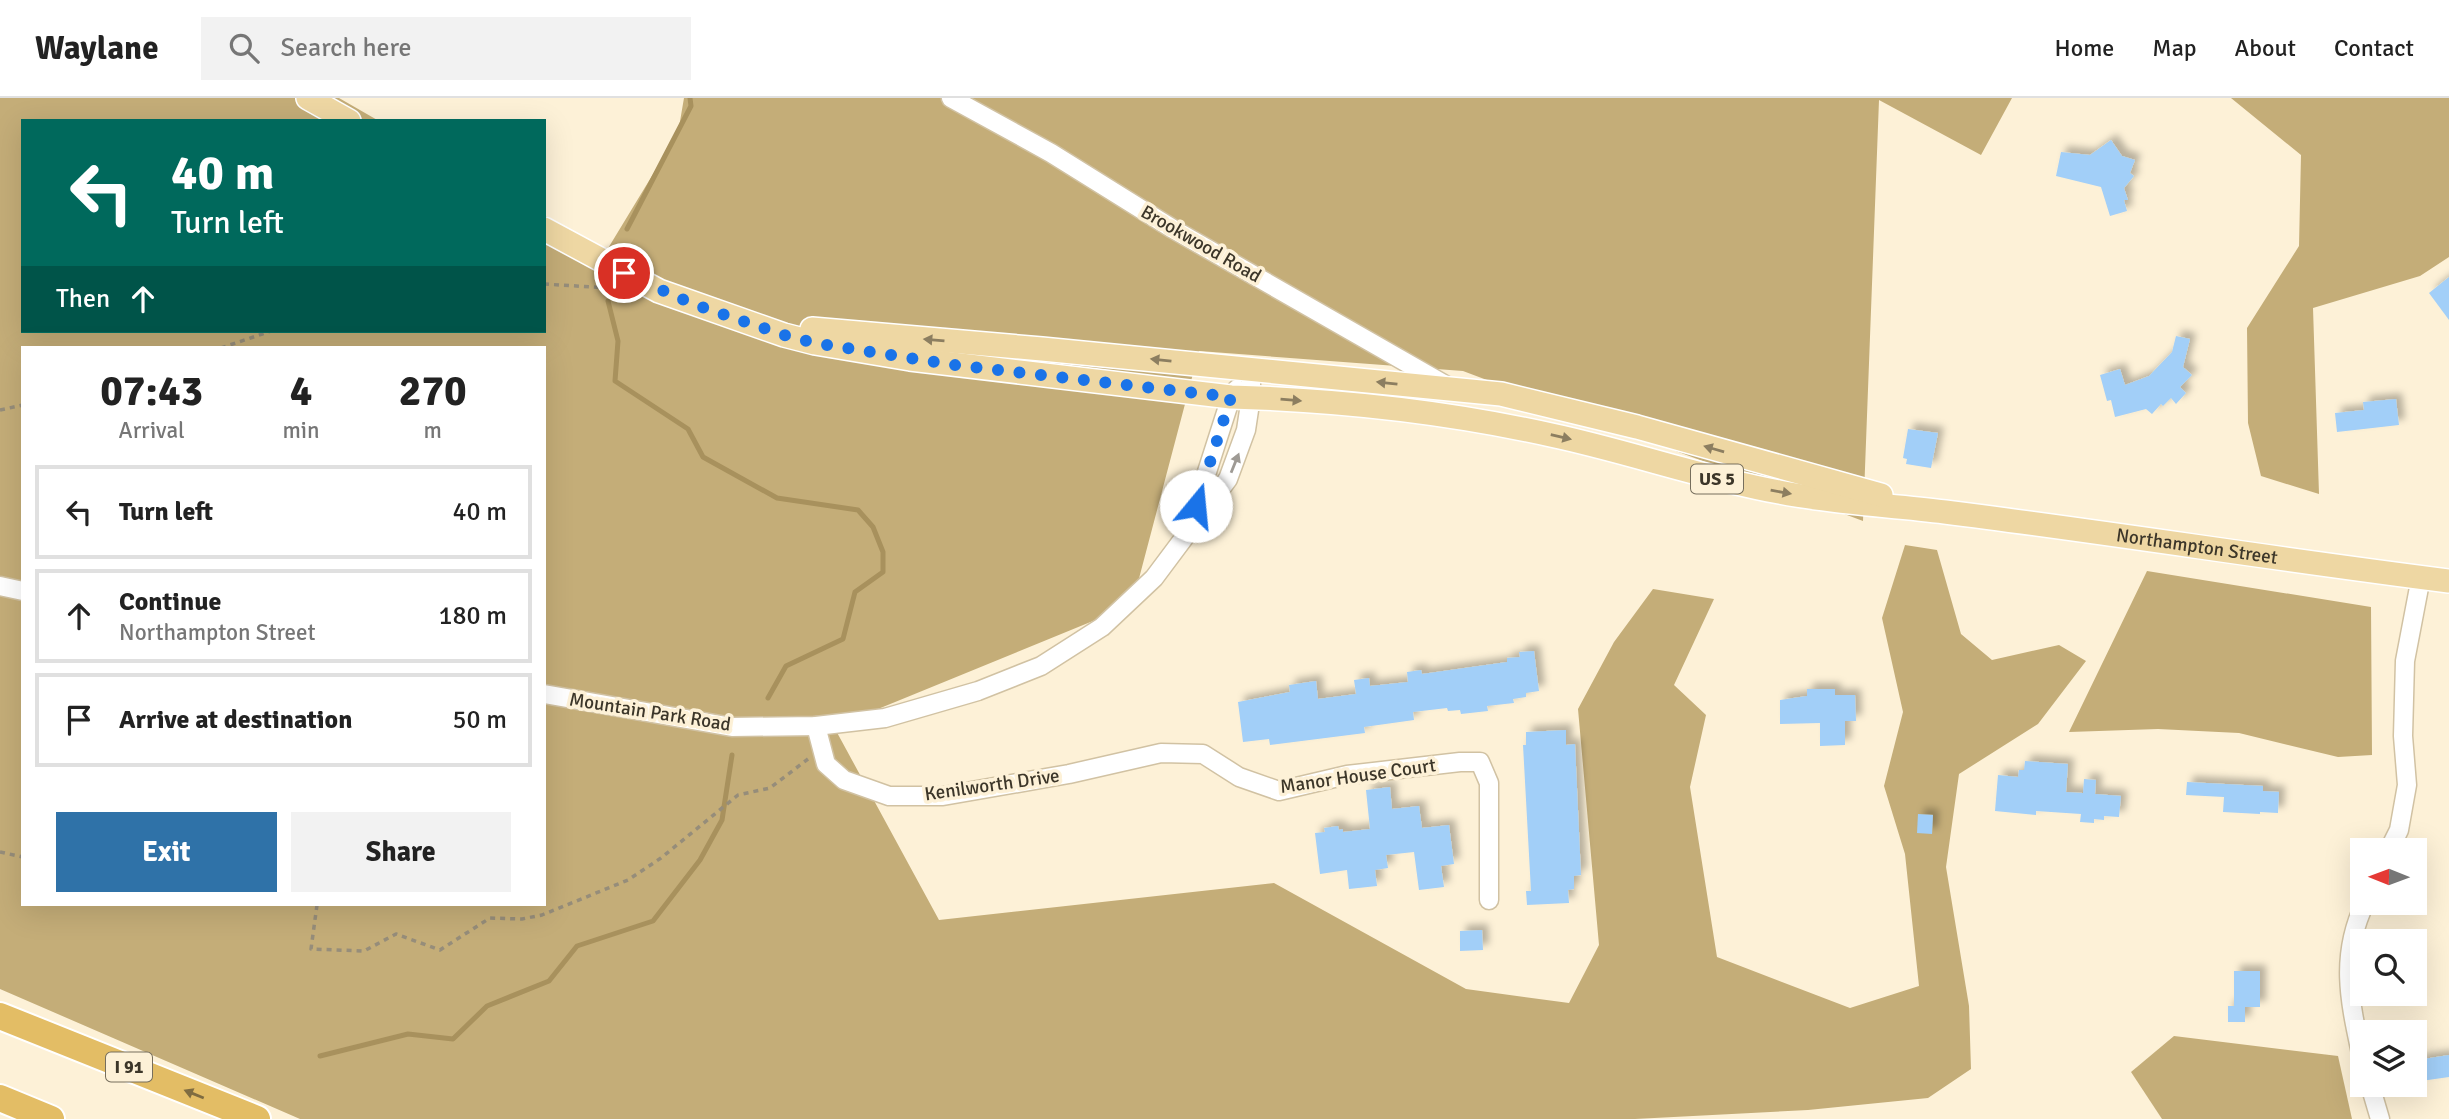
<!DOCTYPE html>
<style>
:root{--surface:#fff;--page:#f2f2f2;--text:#222;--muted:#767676;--line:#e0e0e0;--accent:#2f72a8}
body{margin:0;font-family:Signika,sans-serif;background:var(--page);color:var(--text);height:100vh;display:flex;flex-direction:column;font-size:26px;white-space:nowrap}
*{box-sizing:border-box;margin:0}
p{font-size:23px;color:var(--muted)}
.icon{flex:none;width:38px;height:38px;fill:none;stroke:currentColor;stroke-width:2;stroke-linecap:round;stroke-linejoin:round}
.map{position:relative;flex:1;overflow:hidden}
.details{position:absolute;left:21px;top:248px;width:525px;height:560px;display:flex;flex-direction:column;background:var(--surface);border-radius:0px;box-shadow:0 7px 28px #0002}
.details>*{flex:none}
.guide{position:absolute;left:21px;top:21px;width:525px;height:214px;border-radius:0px;box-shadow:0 7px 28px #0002;background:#00695c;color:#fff;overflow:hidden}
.needle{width:46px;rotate:271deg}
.buttons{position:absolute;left:2350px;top:740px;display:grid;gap:14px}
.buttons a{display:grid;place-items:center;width:77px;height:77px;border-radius:0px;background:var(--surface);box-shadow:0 7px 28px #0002;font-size:35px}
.pin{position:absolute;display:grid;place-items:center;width:60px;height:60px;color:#fff;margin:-30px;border:4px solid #fff;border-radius:50%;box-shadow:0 2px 7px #0007}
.me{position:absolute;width:77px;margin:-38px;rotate:17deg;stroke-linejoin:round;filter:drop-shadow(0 0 5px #0008)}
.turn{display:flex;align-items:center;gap:24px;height:147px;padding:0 35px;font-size:32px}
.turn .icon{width:91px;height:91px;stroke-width:2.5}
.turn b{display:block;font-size:49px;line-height:60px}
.then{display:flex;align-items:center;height:66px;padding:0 35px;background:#0003;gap:14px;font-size:26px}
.eta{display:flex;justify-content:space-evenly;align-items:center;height:119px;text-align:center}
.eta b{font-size:42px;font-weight:700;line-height:49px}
.primary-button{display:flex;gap:14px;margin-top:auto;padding:14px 35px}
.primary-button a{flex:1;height:80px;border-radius:0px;background:var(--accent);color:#fff;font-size:28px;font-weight:700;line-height:80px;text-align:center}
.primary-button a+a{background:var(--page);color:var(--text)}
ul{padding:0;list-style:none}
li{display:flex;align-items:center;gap:21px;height:94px;margin:0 14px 10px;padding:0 21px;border:4px solid var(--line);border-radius:0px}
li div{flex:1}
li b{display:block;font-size:26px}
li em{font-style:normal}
header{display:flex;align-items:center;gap:42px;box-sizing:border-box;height:98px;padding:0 35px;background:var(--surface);border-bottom:2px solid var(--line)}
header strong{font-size:33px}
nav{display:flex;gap:38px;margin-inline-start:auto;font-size:24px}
.search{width:490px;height:63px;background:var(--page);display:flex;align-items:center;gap:18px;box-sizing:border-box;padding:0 24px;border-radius:0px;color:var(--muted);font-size:26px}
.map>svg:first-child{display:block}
.forest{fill:#c4ad78;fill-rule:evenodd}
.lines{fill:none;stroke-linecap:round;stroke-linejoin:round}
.stream{stroke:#a8915d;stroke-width:5}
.building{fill:#a2cff8;filter:url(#shadow)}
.minor-casing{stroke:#d1c2a3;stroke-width:21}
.major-casing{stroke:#fff;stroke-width:26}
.highway-casing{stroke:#fff;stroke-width:30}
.path{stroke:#968d7a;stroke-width:3.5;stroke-dasharray:5 5;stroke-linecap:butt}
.minor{stroke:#fff;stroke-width:18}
.major{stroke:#eed7a3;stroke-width:23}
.highway{stroke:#e3bd65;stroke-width:26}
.oneway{fill:#8c7e60}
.oneway2{fill:#9e9a94}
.oneway3{fill:#7f6c41}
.route{stroke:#1a73e8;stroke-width:12;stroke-dasharray:0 21.6}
.labels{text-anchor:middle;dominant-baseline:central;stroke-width:7;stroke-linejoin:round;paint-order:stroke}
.shield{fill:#fdf1d7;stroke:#766e5d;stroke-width:2}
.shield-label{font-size:18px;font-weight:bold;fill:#3c3629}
.street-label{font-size:19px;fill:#3c3629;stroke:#fdf1d7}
</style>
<header>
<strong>Waylane</strong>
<div class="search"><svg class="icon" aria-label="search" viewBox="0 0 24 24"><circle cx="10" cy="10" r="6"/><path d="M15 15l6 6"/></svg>Search here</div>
<nav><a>Home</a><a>Map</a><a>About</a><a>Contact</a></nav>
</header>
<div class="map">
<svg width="2449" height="1021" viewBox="0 0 2449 1021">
<defs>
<filter id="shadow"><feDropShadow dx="6" dy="-6" stdDeviation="3.5" flood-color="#0004"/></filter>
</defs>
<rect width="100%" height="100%" fill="#fdf1d7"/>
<g class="forest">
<path d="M0,0H339L379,23H23V233H544V117L607,152L678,35L684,0H2012L1981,57L1879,2L1863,423L1463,273L1199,253L1132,507L834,629L939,822L1274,785L1466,891L1569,905L1599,847L1578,611L1614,544L1653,491L1714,501L1674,587L1706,617L1690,689L1717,859L1850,910L1919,888L1905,756L1884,688L1903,614L1882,520L1905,447L1937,452L1961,536L1992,562L2059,547L2086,563L2038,626L1959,676L1946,769L1969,908L1971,971L1928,1000L1808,1012L1635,1021H300L0,891ZM23,250H544V807H23Z"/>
<path d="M2231,0H2449V159L2420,178L2313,210L2319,396L2261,378L2248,325L2247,230L2299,148L2301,57Z"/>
<path d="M2147,473L2371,509L2372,657L2338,659L2239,635L2158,631L2069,634Z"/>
<path d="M2174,938L2338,958L2352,1021H2162L2131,974Z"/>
</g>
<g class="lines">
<g class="stream">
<path d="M627,131L691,8L690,0"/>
<path d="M608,203L618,243L615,283L688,331L703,359L777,400L858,412L873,429L883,454V474L855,494L843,541L786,568L768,600"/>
<path d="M320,958L408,936L453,941L487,908L549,883L577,848L653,823L700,762L722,722L732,657"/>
</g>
</g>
<g class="building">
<path d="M2111,42L2122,58L2135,62L2130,75L2134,78L2124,90L2128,102H2124L2127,113L2110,118L2101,89L2056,78L2061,54L2090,57Z"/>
<path d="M2449,179V222L2429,195Z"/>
<path d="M2176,238L2190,241L2183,269L2192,277L2180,289L2186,295L2176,306L2171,300L2163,308L2161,306L2152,316L2146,311L2115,319L2111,302L2107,303L2100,277L2120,271L2125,287L2149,278L2172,254Z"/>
<path d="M2396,301L2399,327L2337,334L2335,315L2364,312L2363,304Z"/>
<path d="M1908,331L1938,335L1931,370L1906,366L1907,361L1903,360Z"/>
<path d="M1534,553L1539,593L1526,595V599L1513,601L1514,605L1487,608L1488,613L1461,616L1460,612L1448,613L1447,610L1413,614L1414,622L1364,629L1365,635L1270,647L1269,641L1243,644L1238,604L1290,594L1289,587L1316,583L1318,601L1356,596L1354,582L1369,580L1370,588L1408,584L1407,574L1421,572L1422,576L1507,564V560L1520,559L1519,554Z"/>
<path d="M1807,591H1835V597H1855L1856,623H1845V647L1820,648V625L1780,626V602L1807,598Z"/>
<path d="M1566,632V647L1575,646L1581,777L1574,778V791L1568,792L1569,805L1527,807L1526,793H1531L1523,647H1526V634Z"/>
<path d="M2025,663L2068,666L2066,694L2083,695L2084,681L2096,682L2095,696L2121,698L2119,719L2104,718V722L2094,721V725L2080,724L2081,716L2036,713V717L1995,713L1998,677L2018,679L2019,672H2024Z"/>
<path d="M2187,684L2263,688V693L2279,694L2278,715L2260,714V716L2223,714L2224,699L2186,697Z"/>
<path d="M1390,689L1392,711L1419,708L1422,730L1449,727L1454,766L1441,768L1444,789L1419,792L1414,754L1386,757L1388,770L1375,772L1377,788L1349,791L1347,772L1320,776L1315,735L1325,734L1324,730L1338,728L1339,732L1343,731V734L1370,731L1366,692Z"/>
<path d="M1918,716L1933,717L1932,736L1917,735Z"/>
<path d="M1482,832L1483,852L1460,853V833Z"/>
<path d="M2234,873H2260V909H2245V924H2228V908H2234Z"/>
<path d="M2449,957V979L2421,983L2417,962Z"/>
</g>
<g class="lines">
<g class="minor-casing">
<g id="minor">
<path d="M951,0L1051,55L1173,131L1449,289"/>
<path d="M1189,422L1196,408L1231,299L1237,291"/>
<path d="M0,488L23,493"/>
<path d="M544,596L732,629L816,628L885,620L978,593L1041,568L1102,529L1154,480L1228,381L1246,332L1251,299V271"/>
<path d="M816,628L826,666L844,682L889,698H943L1069,676L1161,655L1203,656L1239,679L1279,693L1347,677L1460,664H1480L1489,685V802"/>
<path d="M2389,752L2399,732L2407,687L2403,638L2405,563L2421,479"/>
<path d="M2362,960C2350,904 2339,859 2365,805"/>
<path d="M2370,987L2380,1021"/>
</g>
</g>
<g class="major-casing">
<g id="major">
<path d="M308,0L349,23"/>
<path id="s1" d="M544,131L659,193L784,237L815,245L910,261L1231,299C1337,302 1447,314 1551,337C1627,353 1702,380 1779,394C1834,405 1890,407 1945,414C2113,435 2281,462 2449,483"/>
<path d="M812,231L1042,251L1501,296L1637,329L1881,397"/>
</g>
</g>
<g class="highway-casing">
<g id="highway">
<path d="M0,918L257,1021"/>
<path d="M0,1000L51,1021"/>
</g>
</g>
<g class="path">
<path d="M544,186L608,190"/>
<path d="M221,250L271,233"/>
<path d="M0,312L23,307"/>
<path d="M0,754L23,759"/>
<path d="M317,807L311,851L364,853L396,836L440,852L490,820L522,821L542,817L628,782L661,760L738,697L770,690L808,661"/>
</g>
<use href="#minor" class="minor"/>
<use href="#major" class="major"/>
<use href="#highway" class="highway"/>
</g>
<defs><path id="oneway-solid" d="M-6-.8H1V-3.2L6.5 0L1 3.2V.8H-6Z" transform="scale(1.75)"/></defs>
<g class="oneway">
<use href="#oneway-solid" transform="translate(934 242) rotate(-175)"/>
<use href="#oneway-solid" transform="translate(1161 262) rotate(-174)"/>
<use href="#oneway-solid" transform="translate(1387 285) rotate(-174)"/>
<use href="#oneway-solid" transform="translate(1291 302) rotate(5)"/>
<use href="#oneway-solid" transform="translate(1561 339) rotate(13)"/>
<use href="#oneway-solid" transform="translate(1714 351) rotate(-164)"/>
<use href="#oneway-solid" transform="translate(1781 394) rotate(10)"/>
</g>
<use class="oneway2" href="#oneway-solid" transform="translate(1235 365) rotate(-68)"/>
<use class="oneway3" href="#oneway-solid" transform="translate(194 996) rotate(-158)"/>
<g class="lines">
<path class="route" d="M624,175L693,206L784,237L815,245L954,267L1231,299L1196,408"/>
</g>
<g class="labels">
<g class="shield">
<rect x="1691" y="366.5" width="52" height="29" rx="5"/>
<rect x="106" y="954.5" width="46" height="29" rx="5"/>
</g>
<g class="shield-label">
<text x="1717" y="381">US 5</text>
<text x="129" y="969">I 91</text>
</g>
<g class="street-label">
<text transform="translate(1201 146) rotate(30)">Brookwood Road</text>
<text stroke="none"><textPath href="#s1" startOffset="1694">Northampton Street</textPath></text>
<text transform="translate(650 614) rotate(9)">Mountain Park Road</text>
<text transform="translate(1358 678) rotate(-8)">Manor House Court</text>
<text transform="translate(992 687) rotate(-8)">Kenilworth Drive</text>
</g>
</g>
</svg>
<div class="buttons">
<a><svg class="needle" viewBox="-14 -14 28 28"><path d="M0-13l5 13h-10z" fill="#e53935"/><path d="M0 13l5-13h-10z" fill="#767676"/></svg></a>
<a><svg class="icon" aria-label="search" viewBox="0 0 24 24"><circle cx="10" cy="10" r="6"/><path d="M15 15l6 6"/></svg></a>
<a><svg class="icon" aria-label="layers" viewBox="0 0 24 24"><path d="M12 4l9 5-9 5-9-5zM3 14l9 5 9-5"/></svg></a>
</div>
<div class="pin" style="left:624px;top:175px;background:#d93025"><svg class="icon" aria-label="arrive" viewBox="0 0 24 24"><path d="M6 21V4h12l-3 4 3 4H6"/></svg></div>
<svg class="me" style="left:1196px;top:408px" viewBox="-20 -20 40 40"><circle r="19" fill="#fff"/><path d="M0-13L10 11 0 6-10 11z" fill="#1a73e8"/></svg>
<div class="guide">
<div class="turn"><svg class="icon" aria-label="left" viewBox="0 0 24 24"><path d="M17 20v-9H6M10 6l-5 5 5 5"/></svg><div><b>40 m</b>Turn left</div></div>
<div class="then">Then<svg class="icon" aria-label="ahead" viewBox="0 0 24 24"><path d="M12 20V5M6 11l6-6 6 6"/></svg></div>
</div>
<section class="details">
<div class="eta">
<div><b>07:43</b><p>Arrival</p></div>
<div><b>4</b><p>min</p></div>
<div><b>270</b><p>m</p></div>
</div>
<ul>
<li><svg class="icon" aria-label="left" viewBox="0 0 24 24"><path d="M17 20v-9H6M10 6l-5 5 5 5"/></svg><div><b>Turn left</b></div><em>40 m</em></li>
<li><svg class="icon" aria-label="ahead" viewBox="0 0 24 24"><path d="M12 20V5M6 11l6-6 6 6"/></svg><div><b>Continue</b><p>Northampton Street</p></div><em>180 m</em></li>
<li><svg class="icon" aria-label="arrive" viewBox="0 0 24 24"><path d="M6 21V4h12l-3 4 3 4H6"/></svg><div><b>Arrive at destination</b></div><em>50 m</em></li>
</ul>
<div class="primary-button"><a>Exit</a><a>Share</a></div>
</section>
</div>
